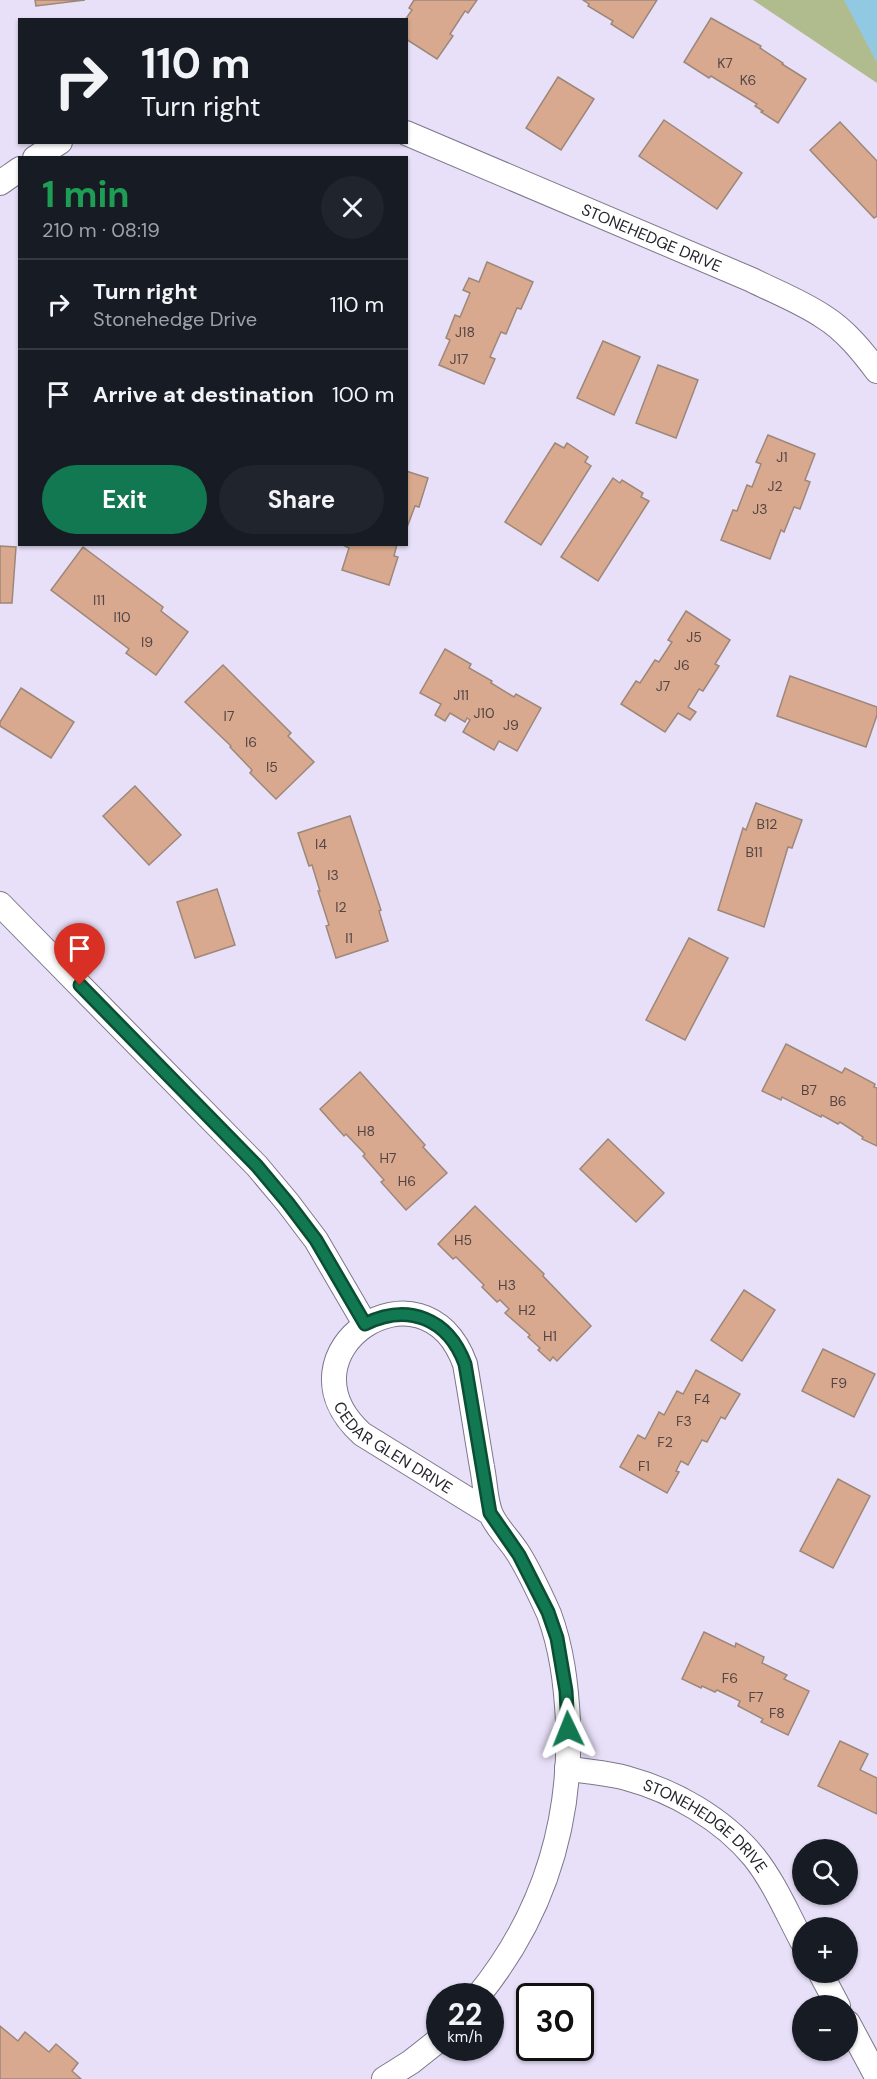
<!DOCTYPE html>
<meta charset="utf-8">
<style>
:root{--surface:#171b24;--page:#20242c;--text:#f1f3f6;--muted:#9ea1a6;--line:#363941;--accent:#117851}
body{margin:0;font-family:"DM Sans",sans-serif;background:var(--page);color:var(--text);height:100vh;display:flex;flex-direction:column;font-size:22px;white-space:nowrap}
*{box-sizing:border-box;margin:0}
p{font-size:20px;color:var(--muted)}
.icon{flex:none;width:33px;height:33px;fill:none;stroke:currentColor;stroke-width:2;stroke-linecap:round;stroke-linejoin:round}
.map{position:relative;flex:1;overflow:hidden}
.drawer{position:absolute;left:18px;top:156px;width:390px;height:390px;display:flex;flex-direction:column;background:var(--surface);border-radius:0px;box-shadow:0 2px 4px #0004}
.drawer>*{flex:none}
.hud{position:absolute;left:18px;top:18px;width:390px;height:126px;border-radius:0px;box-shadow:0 2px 4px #0004;background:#171b24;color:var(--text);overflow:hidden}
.tools{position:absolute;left:792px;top:1839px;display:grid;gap:12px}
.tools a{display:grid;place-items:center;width:66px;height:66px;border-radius:50%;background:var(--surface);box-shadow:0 2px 4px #0004;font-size:30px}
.speed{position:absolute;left:426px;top:1983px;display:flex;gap:12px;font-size:30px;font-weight:700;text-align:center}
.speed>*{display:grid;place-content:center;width:78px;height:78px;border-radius:50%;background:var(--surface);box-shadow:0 2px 4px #0004;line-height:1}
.speed small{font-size:15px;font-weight:400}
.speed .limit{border:3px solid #111;border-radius:9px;background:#fff;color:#111}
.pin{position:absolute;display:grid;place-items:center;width:51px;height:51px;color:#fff;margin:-62px -26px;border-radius:50% 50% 50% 0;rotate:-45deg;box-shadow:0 0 6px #0007}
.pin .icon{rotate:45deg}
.me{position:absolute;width:66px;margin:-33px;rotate:358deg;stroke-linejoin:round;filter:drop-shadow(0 0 4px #0008)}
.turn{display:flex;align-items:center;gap:21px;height:126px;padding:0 24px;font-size:27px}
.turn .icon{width:78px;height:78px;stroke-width:2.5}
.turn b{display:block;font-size:42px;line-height:51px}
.round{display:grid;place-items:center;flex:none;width:63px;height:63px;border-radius:32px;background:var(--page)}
.head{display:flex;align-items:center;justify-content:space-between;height:102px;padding:0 24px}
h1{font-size:36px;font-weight:700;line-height:45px;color:#1e9e55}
.button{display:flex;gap:12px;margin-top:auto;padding:12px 24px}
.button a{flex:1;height:69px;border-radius:36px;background:var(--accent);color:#fff;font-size:24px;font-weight:700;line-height:69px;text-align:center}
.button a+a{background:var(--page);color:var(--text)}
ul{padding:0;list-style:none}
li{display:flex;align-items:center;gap:18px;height:90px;padding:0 24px;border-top:2px solid var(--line)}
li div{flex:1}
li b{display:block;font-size:22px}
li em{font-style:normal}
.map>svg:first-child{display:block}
.green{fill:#b0bc8e}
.water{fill:#92c9e2}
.building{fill:#d8a98e;stroke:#9d877a;stroke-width:1.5}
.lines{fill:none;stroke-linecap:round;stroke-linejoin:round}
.minor-casing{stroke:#7e778b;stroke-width:26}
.minor{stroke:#fff;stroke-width:24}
.route-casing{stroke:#0b4e35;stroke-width:15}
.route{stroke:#117851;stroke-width:10}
.labels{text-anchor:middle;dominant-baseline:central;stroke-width:4.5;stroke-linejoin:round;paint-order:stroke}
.number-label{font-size:14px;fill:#534545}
.street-label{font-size:16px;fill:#27242d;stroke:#e8e0f8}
</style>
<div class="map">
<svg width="877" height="2079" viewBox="0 0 877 2079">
<rect width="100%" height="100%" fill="#e8e0f8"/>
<path class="green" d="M753,0H877V83Z"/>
<path class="water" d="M844,0H877V63Z"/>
<g class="building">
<path d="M35,0H85L36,6Z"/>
<path d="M414,0H477L468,13L465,11L450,34L453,36L437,59L406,39V20H405L412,10L409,8Z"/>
<path d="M583,0H657L633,38L611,24L613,21L588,6L589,4Z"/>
<path d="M711,18L761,46L760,48L783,63L782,64L806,79L778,123L761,112L763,111L755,106L757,104L711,76L709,78L684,62Z"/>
<path d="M558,77L594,99L561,150L526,128Z"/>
<path d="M664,120L742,173L717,209L639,156Z"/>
<path d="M840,122L877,161V216L874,218L810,150Z"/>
<path d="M487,262L533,282L521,309L517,308L506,334L501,332L490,357L495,359L484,384L439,365L450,340L446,338L455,315L460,317L470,293L463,290L469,278L479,282Z"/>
<path d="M603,341L640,357L614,415L577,398Z"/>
<path d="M658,365L698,380L676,438L636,423Z"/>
<path d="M768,435L815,454L805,480L810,482L800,509L794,507L784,532L781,530L770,559L721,540L733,510L737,511L747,485L752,487L761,464L756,462Z"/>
<path d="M555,443L564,448L567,443L588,457L585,462L591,466L541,545L505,522Z"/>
<path d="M406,471L428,478L419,507L415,506L406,530Z"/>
<path d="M613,478L620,483L622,480L643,493L641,497L649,501L598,581L561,557Z"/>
<path d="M341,544H397L394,556L398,557L389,585L342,570L349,548Z"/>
<path d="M0,546L16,547L12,603H0Z"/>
<path d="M83,547L163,607L161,611L188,632L156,675L126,653L129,649L51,590Z"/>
<path d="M686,611L730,640L715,664L719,666L703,691L699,689L688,707L696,712L690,720L678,713L665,732L621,704L636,681L640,683L655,660L659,662L672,642L668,640Z"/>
<path d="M445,649L471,664L469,668L492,681L491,683L514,697L516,694L541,708L517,751L499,741L494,750L463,732L470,720L467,718L465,722L450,713L445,721L435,715L441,704L420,693Z"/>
<path d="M223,665L291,733L288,736L314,762L276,799L250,773L252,770L230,747L231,746L185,702Z"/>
<path d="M790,676L877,707V715L866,747L777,716Z"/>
<path d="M21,688L74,722L51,758L0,726V722Z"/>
<path d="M135,786L181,835L149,865L103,816Z"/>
<path d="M756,803L802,820L792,848L788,847L764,927L718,910L743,828L746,830Z"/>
<path d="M350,816L381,910L379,911L388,941L336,958L326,926L329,925L318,891H320L312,865L309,866L298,833Z"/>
<path d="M217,889L235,945L195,958L177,902Z"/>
<path d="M689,938L728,958L685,1040L646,1020Z"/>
<path d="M786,1044L842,1073L845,1068L875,1084L874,1087L877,1088V1146L862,1139L863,1137L840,1122L838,1124L822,1115L821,1117L782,1097L781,1100L762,1091Z"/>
<path d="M360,1072L425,1145L423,1147L447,1173L406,1210L381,1182L384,1180L363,1156L365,1154L346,1134L344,1136L320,1109Z"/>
<path d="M608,1139L664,1193L636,1222L580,1169Z"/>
<path d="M475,1206L544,1274L543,1276L591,1326L557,1361L553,1357L550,1361L538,1350L540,1348L528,1337L530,1335L505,1313L509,1309L500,1300L497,1302L482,1287L484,1285L456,1257L453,1259L438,1244Z"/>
<path d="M744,1290L775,1310L742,1361L711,1340Z"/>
<path d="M823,1349L875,1374L854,1417L802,1391Z"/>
<path d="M696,1370L740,1394L725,1419L721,1417L707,1442L702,1440L688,1465L681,1461L676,1471L679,1472L667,1493L620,1467L638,1435L645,1439L659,1412L664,1415L677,1391L683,1394Z"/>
<path d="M838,1479L870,1496L833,1568L800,1551Z"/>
<path d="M704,1632L735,1647L736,1643L764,1657L762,1663L787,1675L784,1679L809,1691L788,1735L761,1722L763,1719L738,1706L740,1701L717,1690L715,1692L702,1686L701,1688L682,1679Z"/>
<path d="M840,1741L868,1754L860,1770L877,1778V1814L818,1786Z"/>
<path d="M0,2026L18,2041L25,2032L49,2052L56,2044L78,2063L72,2071L81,2079H0Z"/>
</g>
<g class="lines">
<g class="minor-casing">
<g id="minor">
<path id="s1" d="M406,133L752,280C776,292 802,302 824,317C845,330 862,351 877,371"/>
<path d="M35,158L60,142"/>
<path d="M0,183L20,169"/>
<path d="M0,904L257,1166L288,1203L316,1240L365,1324"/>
<path id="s2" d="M567,1768C587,1772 607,1773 626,1778C674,1791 723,1819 754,1857C774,1882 787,1913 802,1941"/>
<path d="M820,1972L838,2006"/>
<path id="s3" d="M478,1996C543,1916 572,1824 568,1721C566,1684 562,1649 549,1614C540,1594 530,1572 518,1553C510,1540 495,1526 490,1512C485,1498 485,1481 482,1467C476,1432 471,1398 465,1364C424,1251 272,1352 362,1434L490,1513"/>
<path d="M848,2023L877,2077"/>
<path d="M384,2079L411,2062L440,2039"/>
</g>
</g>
<use href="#minor" class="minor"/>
</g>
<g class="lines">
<g class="route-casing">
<path id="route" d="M80,985L257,1166L288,1203L316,1240L365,1324C408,1303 448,1318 465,1364L490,1513L519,1555L548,1612L557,1638L566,1691L568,1729"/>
</g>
<use href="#route" class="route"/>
</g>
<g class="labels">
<g class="number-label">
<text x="725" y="63">K7</text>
<text x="748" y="80">K6</text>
<text x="465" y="332">J18</text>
<text x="459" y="359">J17</text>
<text x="782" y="457">J1</text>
<text x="775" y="486">J2</text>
<text x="760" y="509">J3</text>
<text x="99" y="600">I11</text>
<text x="122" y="617">I10</text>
<text x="694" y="637">J5</text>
<text x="147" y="642">I9</text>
<text x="682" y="665">J6</text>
<text x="663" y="686">J7</text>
<text x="461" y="695">J11</text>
<text x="484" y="713">J10</text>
<text x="229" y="716">I7</text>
<text x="511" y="725">J9</text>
<text x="251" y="742">I6</text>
<text x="272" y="767">I5</text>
<text x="767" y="824">B12</text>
<text x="321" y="844">I4</text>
<text x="754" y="852">B11</text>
<text x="333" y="875">I3</text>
<text x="341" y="907">I2</text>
<text x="349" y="938">I1</text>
<text x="809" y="1090">B7</text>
<text x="838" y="1101">B6</text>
<text x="366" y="1131">H8</text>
<text x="388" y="1158">H7</text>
<text x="407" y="1181">H6</text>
<text x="463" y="1240">H5</text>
<text x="507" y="1285">H3</text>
<text x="527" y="1310">H2</text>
<text x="550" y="1336">H1</text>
<text x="839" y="1383">F9</text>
<text x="702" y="1399">F4</text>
<text x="684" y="1421">F3</text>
<text x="665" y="1442">F2</text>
<text x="644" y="1466">F1</text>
<text x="730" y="1678">F6</text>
<text x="756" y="1697">F7</text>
<text x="777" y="1713">F8</text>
</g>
<g class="street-label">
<text stroke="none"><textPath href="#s1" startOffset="267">STONEHEDGE DRIVE</textPath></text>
<text stroke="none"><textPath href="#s3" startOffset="960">CEDAR GLEN DRIVE</textPath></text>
<text stroke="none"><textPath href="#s2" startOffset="154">STONEHEDGE DRIVE</textPath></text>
</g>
</g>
</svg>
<div class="tools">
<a><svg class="icon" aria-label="search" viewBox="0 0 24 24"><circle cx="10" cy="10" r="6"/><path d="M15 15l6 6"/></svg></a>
<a>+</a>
<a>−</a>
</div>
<div class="speed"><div>22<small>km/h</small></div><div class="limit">30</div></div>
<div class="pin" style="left:80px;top:985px;background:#d93025"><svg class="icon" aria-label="arrive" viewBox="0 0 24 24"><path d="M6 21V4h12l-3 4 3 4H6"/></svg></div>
<svg class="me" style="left:568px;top:1729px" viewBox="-20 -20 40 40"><path d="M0-17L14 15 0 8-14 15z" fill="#117851" stroke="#fff" stroke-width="4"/></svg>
<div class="hud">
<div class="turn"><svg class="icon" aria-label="right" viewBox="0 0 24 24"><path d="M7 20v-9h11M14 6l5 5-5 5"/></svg><div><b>110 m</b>Turn right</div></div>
</div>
<section class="drawer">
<div class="head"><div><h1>1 min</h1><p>210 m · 08:19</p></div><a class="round"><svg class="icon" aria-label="close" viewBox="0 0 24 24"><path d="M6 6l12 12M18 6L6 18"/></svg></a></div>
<ul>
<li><svg class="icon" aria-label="right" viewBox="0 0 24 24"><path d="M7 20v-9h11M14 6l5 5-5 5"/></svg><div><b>Turn right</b><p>Stonehedge Drive</p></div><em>110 m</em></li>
<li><svg class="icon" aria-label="arrive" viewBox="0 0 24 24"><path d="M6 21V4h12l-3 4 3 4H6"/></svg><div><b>Arrive at destination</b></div><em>100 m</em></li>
</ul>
<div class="button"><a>Exit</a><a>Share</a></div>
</section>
</div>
